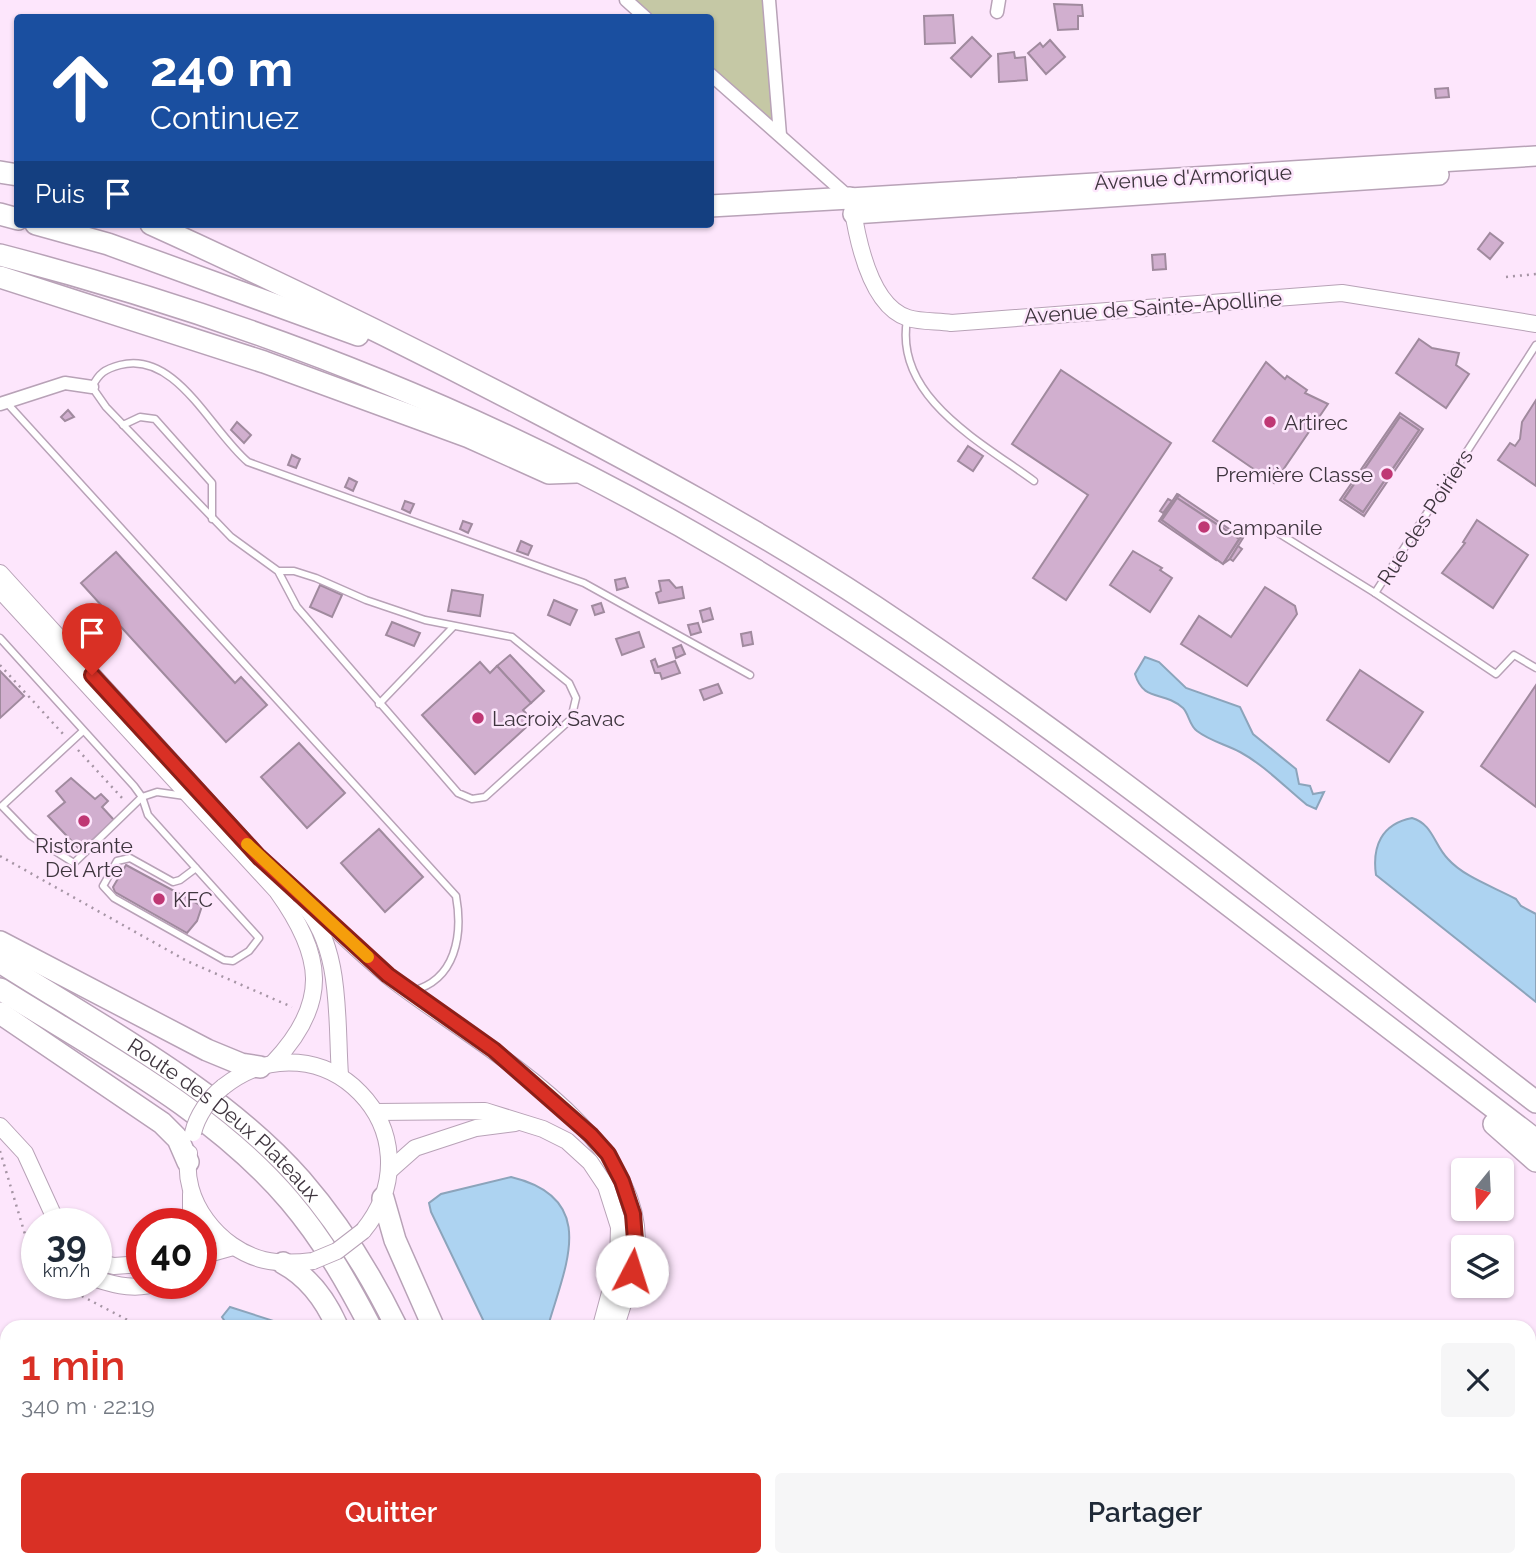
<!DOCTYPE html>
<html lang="fr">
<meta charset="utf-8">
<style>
:root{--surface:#fff;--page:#f6f6f7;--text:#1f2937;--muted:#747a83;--accent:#d93025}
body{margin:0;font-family:Raleway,sans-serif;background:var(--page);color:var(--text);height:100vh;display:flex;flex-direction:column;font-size:26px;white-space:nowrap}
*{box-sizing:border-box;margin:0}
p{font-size:23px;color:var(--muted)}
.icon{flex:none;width:38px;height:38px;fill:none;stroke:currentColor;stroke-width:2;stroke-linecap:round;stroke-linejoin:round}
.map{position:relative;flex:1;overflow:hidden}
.panel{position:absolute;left:0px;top:1320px;width:1536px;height:247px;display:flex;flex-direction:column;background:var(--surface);border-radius:21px 21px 0 0;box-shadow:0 2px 5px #0004}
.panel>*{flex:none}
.hud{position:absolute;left:14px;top:14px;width:700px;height:214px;border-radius:7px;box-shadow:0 2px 5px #0004;background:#1a4fa0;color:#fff;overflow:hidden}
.needle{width:46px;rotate:198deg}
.buttons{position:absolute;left:1451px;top:1158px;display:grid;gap:14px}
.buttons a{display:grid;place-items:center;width:63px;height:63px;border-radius:7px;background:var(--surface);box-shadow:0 2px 5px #0004;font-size:35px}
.speed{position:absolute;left:21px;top:1208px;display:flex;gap:14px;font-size:35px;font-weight:700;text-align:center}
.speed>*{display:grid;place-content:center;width:91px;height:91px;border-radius:50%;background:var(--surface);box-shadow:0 2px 5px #0004;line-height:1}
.speed small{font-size:18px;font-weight:400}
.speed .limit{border:10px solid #d22;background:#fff;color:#111}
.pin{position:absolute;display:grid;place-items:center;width:60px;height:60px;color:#fff;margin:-72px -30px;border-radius:50% 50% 50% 0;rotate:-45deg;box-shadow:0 0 7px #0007}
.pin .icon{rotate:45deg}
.me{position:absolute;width:77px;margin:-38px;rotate:5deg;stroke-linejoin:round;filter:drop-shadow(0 0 5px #0008)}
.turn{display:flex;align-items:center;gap:24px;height:147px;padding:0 21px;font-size:32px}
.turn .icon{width:91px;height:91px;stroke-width:2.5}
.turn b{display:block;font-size:49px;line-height:60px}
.then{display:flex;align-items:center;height:66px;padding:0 21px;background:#0003;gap:14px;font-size:26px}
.round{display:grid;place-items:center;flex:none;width:74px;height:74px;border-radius:7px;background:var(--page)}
.headline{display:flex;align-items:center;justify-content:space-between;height:119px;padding:0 21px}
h1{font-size:42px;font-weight:600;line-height:52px;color:var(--accent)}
.button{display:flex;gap:14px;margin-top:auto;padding:14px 21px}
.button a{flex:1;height:80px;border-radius:7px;background:var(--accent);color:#fff;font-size:28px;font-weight:600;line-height:80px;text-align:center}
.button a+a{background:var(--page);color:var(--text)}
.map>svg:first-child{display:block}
.green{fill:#c5c8a5}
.water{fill:#add3f1;stroke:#8ca4bb;stroke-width:2}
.building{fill:#d1afcf;stroke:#a08a9e;stroke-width:2;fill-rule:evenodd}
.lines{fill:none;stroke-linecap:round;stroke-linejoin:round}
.service-casing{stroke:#b8a2b7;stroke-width:9}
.minor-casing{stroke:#b8a2b7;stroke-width:15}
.tertiary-casing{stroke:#b8a2b7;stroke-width:18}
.secondary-casing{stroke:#b8a2b7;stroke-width:22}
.primary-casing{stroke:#b8a2b7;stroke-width:24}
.trunk-casing{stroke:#b8a2b7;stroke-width:24}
.path{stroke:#a695a5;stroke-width:2.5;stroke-dasharray:2 5;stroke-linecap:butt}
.service{stroke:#fff;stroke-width:6}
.minor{stroke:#fff;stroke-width:12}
.tertiary{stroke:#fff;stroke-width:16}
.secondary{stroke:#fff;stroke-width:19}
.primary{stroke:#fff;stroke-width:21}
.trunk{stroke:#fff;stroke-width:21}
.tertiary-bridge-casing{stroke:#b8a2b7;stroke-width:18;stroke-linecap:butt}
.tertiary-bridge{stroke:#fff;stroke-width:16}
.route-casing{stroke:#8d1f18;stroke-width:18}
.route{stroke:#d93025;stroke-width:12}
.slow{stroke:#f59e0b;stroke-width:12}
.poi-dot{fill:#bf3774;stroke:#fde6fc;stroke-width:2.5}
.labels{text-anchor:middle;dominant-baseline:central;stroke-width:5;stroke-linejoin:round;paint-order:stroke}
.street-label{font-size:21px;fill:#3e353e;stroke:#fde6fc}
.poi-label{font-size:21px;fill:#3e353e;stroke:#fde6fc;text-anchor:start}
</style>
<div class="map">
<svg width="1536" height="1565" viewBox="0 0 1536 1565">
<rect width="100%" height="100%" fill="#fde6fc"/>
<path class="green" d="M626,0H769L780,135L711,74L710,18L646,17Z"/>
<g class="water">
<path d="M1145,657L1159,662L1186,688L1240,707L1253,734L1296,769L1299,784L1310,786L1313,794L1324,792L1316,809L1307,805C1286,788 1264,765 1240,752C1225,744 1210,741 1197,731C1189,725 1189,714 1183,708C1163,690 1144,703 1135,674Z"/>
<path d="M1412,818C1433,824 1434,845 1448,859C1464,877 1494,887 1516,899L1521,906L1536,914V1002L1376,875C1372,847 1381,824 1412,818Z"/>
<path d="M511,1177C599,1198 566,1264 548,1326H486L431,1212L429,1203L441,1194Z"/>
<path d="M230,1307L280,1323L282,1326H228L222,1317Z"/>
</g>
<g class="building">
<path d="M1054,4L1082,5L1083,16H1078V29L1058,30Z"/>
<path d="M953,15L955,43L925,44L924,16Z"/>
<path d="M972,37L991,56L971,77L951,58Z"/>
<path d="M1050,40L1065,57L1046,74L1028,53L1040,43L1043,47Z"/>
<path d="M1014,52L1015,58L1025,57L1027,80L999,82L998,54Z"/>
<path d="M1448,88L1449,97L1436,98L1435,89Z"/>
<path d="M1490,233L1503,243L1490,259L1478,249Z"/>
<path d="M1165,254L1166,269L1153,270L1152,255Z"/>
<path d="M1419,339L1432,348L1459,353L1456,365L1469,374L1446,408L1396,373Z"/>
<path d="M1266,362L1285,379L1287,376L1307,390L1305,393L1328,404L1274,483L1213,441Z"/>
<path d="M1061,370L1171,443L1066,600L1033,578L1088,495L1012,444Z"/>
<path d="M1536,400V486L1498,460L1510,443L1515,446L1520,439L1522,422Z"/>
<path d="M68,410L74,417L65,421L61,417Z"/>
<path d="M1400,413L1423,429L1364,516L1340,500ZM1400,417L1419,430L1363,512L1344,499Z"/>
<path d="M1400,417L1419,430L1363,512L1344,499Z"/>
<path d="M237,422L251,435L244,443L231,430Z"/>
<path d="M968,446L983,456L973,471L958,461Z"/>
<path d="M292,455L300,459L296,468L288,465Z"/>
<path d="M349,478L357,482L353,491L345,487Z"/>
<path d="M1177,494L1179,495L1162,520L1217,557L1216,560L1159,521Z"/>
<path d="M1179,495L1241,537L1239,539L1177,498Z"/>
<path d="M1177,498L1239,539L1223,564L1162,520Z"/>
<path d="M1168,499L1172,501L1163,513L1160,511Z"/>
<path d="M405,501L414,504L410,513L402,509Z"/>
<path d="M1477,520L1528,555L1493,608L1442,573L1465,543L1463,542Z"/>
<path d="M463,521L472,524L468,533L460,529Z"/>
<path d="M1241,537L1243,538L1230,559L1223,564Z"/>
<path d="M521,541L532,546L528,555L517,551Z"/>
<path d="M1238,546L1242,549L1233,561L1230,559Z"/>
<path d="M1133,551L1162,568L1160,570L1172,578L1150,612L1110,585Z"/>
<path d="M116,552L235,683L241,677L267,705L226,742L81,583Z"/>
<path d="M625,578L628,587L617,590L615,580Z"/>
<path d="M669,580L676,588L682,587L684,598L659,603L656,593L661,591L659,581Z"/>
<path d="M320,585L342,595L332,617L310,607Z"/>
<path d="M1265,587L1295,606L1297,614L1247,686L1181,644L1199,616L1231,637Z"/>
<path d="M452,590L483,595L480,616L448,611Z"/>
<path d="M554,600L577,610L570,625L548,615Z"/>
<path d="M601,603L604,612L595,615L592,606Z"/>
<path d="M710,608L713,619L703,622L700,611Z"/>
<path d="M392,622L420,633L414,646L386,635Z"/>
<path d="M698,623L701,632L691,635L688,625Z"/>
<path d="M639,632L644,647L622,655L616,639Z"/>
<path d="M751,632L753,644L743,646L741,634Z"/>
<path d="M681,645L685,654L676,658L673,648Z"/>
<path d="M510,655L544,691L531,703L497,666Z"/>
<path d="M655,659L658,667L675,661L680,673L662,679L660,673H655L651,661Z"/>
<path d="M480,662L490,673L497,666L531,703L523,710L533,721L475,774L422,715Z"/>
<path d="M1360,670L1423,712L1389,762L1327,720Z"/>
<path d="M0,671L24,696L0,718Z"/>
<path d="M718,684L722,693L704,700L700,690Z"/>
<path d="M1536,685V807L1481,766Z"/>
<path d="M299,743L345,793L307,828L261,777Z"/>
<path d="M71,778L95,799L101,794L108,801L102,807L114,820L81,851L48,816L65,802L56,791Z"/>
<path d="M379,829L423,877L385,912L341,863Z"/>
<path d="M126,865L202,906L197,921L187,933L115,892L113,887Z"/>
<path d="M61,1559H121L123,1562L120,1565H66Z"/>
<path d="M158,1559H197L201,1565H152Z"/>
<path d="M197,1559H215L219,1564L201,1565Z"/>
</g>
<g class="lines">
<g class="service-casing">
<g id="service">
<path d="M907,320C894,397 981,442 1034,481"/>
<path d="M6,402L456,896C463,935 456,980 412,991"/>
<path d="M123,425L140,417L155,419L212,483V519"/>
<path d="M1280,534L1375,593L1536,345"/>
<path d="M278,571H294L316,578L366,600L425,620L512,637L569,683L576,698L571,719L485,797L472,799L458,793L297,607L278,571L231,537L106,407L92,387C99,373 105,369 120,365C176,350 211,431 248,462L584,583L750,675"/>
<path d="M1375,593L1496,674L1514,655L1536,668"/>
<path d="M0,638L134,786L142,797L148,815L259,938L249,951L233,961L224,960L114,898L103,886L117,861L130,858L173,882L180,880L196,868"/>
<path d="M379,704L453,627"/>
<path d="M83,731L2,806L31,836L74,863L142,797L157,792L185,796"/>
<path d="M134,1565L140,1559"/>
</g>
</g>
<g class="minor-casing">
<g id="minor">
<path d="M626,0L646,18"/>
<path d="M769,0L780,135"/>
<path d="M997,12L999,0"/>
<path d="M710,74L850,198"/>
<path d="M0,404L65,383L92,387"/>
</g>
</g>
<g class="tertiary-casing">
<g id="tertiary">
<path d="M852,205C857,238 870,306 908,318C921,322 938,321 951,323L1342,293L1536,324"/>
<path d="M0,573L265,864"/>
<path d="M0,590L277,891C323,955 331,1002 273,1063"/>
<path d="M259,857C302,895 344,940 388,976C468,1040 652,1133 636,1255C632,1279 623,1303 616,1326"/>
<path d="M302,903C343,947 336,1020 340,1075"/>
<path d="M223,1087C322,1009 443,1133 363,1231"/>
<path d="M376,1112L485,1111L543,1129L567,1141L590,1162L606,1186L619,1227L618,1263L601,1326"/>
<path d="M0,1126L25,1153L57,1223"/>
<path d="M189,1153C180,1200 219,1249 264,1260C281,1264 297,1263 313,1261"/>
<path d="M389,1171L415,1148L476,1128L515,1123"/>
<path d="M187,1223L191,1216V1194"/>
<path d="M201,1256L233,1247"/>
<path d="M96,1262L114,1266L142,1264"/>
<path d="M96,1279C117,1286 137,1290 158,1283"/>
<path d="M528,1565L529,1559"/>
</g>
</g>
<g class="secondary-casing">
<g id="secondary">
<path d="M850,198L1536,156"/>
<path d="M853,214L1439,175"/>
</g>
</g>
<g class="primary-casing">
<g id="primary">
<path d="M0,942L207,1050L241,1064L260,1067"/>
<path id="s1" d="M0,962C99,1025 223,1091 301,1180C340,1225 370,1273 396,1326"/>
<path d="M0,989C100,1052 213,1110 290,1201C323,1240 347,1282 370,1326"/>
<path d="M0,1013L162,1123L178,1139L188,1162"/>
<path d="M383,1198L395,1240L433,1326"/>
<path d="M283,1263C309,1277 325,1299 337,1326"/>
<path d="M397,1559V1565"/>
<path d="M418,1559V1565"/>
<path d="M441,1559L442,1565"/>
<path d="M463,1565L464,1559"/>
</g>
</g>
<g class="trunk-casing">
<g id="trunk">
<path d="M0,172L18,175"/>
<path d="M710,206L850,198"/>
<path d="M0,214L18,219"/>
<path d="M36,224L108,244L358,335"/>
<path d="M151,224C279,282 405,344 530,409C647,470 764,533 874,606C1104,759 1318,934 1536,1102"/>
<path d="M0,255C254,321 503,419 729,554C902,657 1063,778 1222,900C1326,980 1431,1060 1536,1140"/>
<path d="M0,277L264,362L469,437L549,473L576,472"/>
<path d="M1494,1124L1536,1161"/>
</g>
</g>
<g class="path">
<path d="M1506,277L1536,274"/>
<path d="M0,665L64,735"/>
<path d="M78,750L123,799"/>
<path d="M0,856L187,961L292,1007"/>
<path d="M0,1151L27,1241L37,1260"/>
<path d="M57,1283L139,1326"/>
<path d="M301,1559L302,1565"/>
</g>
<use href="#service" class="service"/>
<use href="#minor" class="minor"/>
<use href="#tertiary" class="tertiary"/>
<use href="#secondary" class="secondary"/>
<use href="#primary" class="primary"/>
<use href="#trunk" class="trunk"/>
<g class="tertiary-bridge-casing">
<g id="tertiary-bridge">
<path d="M193,1133C197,1116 209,1098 223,1087"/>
<path d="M313,1261L337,1251L363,1231"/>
</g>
</g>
<use href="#tertiary-bridge" class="tertiary-bridge"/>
</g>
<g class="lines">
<g class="route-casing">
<path id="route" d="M92,675L259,857L388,975L494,1050L591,1135L608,1154L622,1181L633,1214L636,1253L632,1271"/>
</g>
<use href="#route" class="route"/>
<path class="slow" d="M247,844L368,957"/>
</g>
<g class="poi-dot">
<circle cx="1270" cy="422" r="7"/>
<circle cx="1387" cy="474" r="7"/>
<circle cx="1204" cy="527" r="7"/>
<circle cx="478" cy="718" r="7"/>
<circle cx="84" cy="821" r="7"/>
<circle cx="159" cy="899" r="7"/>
</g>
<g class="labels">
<g class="street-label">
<text transform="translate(1193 177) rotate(-3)">Avenue d'Armorique</text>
<text transform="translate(1153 307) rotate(-4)">Avenue de Sainte-Apolline</text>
<text transform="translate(1425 517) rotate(-57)">Rue des Poiriers</text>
<text stroke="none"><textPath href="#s1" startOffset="275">Route des Deux Plateaux</textPath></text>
</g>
<g class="poi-label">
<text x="1284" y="422">Artirec</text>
<text x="1373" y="474" text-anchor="end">Première Classe</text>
<text x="1218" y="527">Campanile</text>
<text x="492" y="718">Lacroix Savac</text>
<text x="84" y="845" text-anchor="middle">Ristorante<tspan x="84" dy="24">Del Arte</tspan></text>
<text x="173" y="899">KFC</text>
</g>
</g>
</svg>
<div class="buttons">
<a><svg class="needle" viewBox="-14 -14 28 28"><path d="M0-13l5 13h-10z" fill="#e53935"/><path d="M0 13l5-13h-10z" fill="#747a83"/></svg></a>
<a><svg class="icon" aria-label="layers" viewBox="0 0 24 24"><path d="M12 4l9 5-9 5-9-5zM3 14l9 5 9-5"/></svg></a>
</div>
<div class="speed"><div>39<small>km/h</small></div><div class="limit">40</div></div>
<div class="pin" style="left:92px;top:675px;background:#d93025"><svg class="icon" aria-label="arrive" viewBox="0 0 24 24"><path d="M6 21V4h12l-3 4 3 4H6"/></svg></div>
<svg class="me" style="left:632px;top:1271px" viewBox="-20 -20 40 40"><circle r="19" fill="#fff"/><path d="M0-13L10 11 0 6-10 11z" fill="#d93025"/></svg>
<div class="hud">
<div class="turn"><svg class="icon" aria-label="ahead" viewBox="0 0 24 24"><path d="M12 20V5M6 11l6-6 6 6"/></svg><div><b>240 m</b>Continuez</div></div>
<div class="then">Puis<svg class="icon" aria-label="arrive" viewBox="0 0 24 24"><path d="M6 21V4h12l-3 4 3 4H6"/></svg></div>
</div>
<section class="panel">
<div class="headline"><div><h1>1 min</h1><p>340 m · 22:19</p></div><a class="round"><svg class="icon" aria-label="close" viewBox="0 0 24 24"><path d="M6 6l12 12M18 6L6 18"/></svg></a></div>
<div class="button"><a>Quitter</a><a>Partager</a></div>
</section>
</div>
